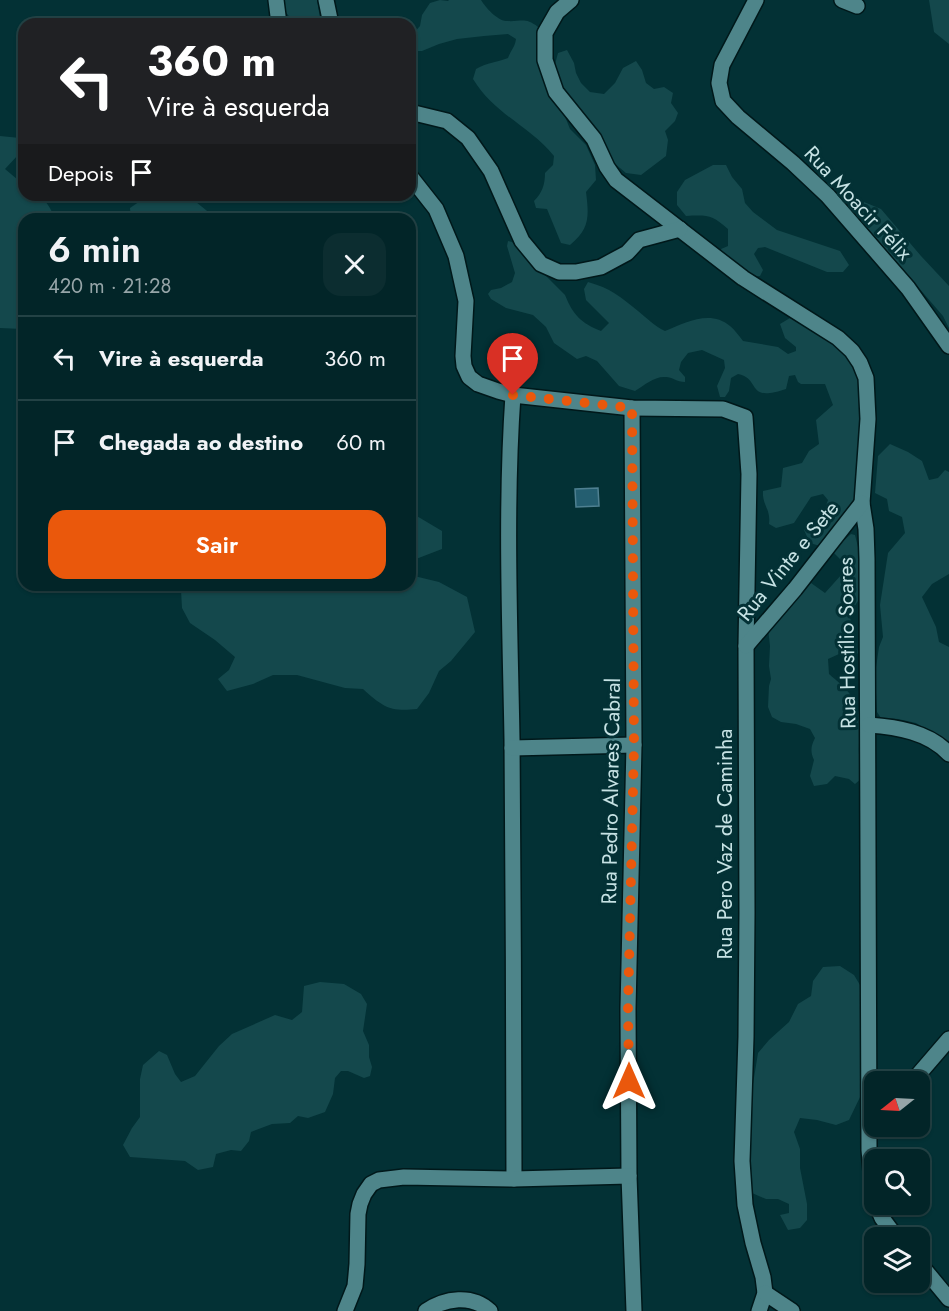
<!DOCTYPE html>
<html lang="pt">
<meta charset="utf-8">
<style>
:root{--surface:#022528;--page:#0c2d30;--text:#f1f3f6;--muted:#96a5a8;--line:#234245;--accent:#ea580c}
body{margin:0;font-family:Jost,sans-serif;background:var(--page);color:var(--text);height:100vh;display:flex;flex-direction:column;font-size:22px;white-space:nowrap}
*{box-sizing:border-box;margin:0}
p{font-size:20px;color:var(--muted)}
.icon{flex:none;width:33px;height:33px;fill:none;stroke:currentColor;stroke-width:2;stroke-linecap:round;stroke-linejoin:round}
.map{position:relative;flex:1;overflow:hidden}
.sheet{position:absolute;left:18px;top:213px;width:398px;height:378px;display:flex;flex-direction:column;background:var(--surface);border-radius:18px;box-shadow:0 2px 4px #0004,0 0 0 2px var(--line)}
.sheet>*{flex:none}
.guide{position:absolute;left:18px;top:18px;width:398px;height:183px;border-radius:18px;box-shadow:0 2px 4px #0004,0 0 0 2px var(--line);background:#202124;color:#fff;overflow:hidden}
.needle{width:39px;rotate:252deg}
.controls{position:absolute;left:864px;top:1071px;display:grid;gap:12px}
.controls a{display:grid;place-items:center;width:66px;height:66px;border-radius:12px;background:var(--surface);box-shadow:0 2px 4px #0004,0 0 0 2px var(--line);font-size:30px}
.pin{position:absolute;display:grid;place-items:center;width:51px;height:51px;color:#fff;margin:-62px -26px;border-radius:50% 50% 50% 0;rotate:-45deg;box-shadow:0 0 6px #0007}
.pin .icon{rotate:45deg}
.me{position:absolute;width:66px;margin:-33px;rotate:0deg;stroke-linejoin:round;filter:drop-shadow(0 0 4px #0008)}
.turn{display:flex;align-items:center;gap:21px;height:126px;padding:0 30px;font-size:27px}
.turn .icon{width:78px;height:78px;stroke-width:2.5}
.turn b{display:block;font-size:42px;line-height:51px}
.then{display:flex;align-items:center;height:57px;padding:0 30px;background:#0003;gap:12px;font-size:22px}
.round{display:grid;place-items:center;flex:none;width:63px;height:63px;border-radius:18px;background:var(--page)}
.head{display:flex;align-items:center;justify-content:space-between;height:102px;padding:0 30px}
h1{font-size:36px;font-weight:600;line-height:45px}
.primary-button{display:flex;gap:12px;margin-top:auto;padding:12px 30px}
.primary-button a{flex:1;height:69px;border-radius:18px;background:var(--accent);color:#fff;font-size:24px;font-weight:600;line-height:69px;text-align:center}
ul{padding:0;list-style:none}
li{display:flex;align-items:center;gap:18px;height:84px;padding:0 30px;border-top:2px solid var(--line)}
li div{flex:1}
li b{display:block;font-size:22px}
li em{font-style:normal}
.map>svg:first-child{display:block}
.green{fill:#14484c}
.building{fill:#245e70;stroke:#4f8091;stroke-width:1.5}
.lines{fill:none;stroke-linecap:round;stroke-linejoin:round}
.minor-casing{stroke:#00181a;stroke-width:18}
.minor{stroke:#4e858a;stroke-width:15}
.route{stroke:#ea580c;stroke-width:10;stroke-dasharray:0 18}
.labels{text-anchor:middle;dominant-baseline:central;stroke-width:6;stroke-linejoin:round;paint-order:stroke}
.street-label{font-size:21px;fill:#c6e2e4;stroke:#033135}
</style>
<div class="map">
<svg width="949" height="1311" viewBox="0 0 949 1311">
<rect width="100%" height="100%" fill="#033135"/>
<g class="green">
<path d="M281,0H317L321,24H295L281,6Z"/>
<path d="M440,0L448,1L449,0H481C486,8 497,20 506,21C522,22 525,17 538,27L537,52L550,92L564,114L570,129L586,145L595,165L596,180L586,192C589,216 590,229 570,245L561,243L547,209L536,208L534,201C542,193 545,185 545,173L553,165L554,156C530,126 495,115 473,79L476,69C488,62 496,63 508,58C511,50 515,47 516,39L508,34L484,36L457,39L439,44L422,51H410V34H413L420,26L422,15L430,3Z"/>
<path d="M929,0H949V44L934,32Z"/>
<path d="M567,50L574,63L576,73L581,83L590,92L604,94L615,83L623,68L636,61L642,70L646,83L654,89L664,87L673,93L671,103L678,113L675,121L665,131L668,140L666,156L641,175L626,173L614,163L606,150L598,131L561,90L554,68L558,53Z"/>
<path d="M0,136L20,138L18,155L5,169L24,185V195C46,195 46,202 56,219H24V323L22,329L0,328Z"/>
<path d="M713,165H726L732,177L742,189L745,203L753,212L777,230L840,251L849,265L843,272H827L765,247L758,248L754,254L763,270L760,276L752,277L722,256L721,249L728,246V229C712,215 708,215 686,216L677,205V192L685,180Z"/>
<path d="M146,197L196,202L217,219H131L130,208Z"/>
<path d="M864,202L881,209L921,256L949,286V328L943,316L868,229L859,212Z"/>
<path d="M508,241L512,242L565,295C573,315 581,323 601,331L609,323L586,300L584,289L588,282C610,288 621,297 638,311C647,318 654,326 665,331C685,323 710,309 730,326C735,330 739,336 743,341L778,347L788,354L796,351V347L785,338L780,324L790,318L823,336L846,355L855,367L859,377L861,428L855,499L835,527L820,546L810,543L804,530L809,523L823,514L828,500L823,494L811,497L794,523L776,528L769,524C771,509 762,505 763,491L781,487L783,468L802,463L809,451L819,444L816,420L833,405L825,384H801L798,382L795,375L789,376L786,389C745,403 762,379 738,374L731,378L729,391L725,397H720L717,386L725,368L724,360L702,350L688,353L681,362L679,370L685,377V382C677,382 672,377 666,377C654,376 645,385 635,391L619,386L597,361L586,356L577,359L554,343L546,327L533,315L506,308L491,299L488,294L491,290L501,288L512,282L515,273L507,246Z"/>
<path d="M890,444L908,452L922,461L929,480L938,478L945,470L949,472V574L932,584L922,597L936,627L939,642L949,647V743L916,723L898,719L881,718L877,712L875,674L879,647L883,637L880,605L888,553L905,533L902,517L889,511L887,499L875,493L878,456Z"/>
<path d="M410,512L442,531V549L416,559L410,569Z"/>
<path d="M851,534L855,535L861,559L858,601L849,615L854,630L858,653L849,660L839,654L828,659L829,674C837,681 846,688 853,698C864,714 858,736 859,754C859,762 861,770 862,778L855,784L849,779L835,776L827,784L814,786L810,776L814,760C810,751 811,746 815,738L810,729L796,724L781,722L772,717L768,707L769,686L771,679L769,666L770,646L768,628L811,583L825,593L842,574L843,562L832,551Z"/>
<path d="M410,575L439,582L467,597L475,632L451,661L439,671L429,693L417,709C390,712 383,707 363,689L345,688L297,675H273L253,684L227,691L218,679L229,670L235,657L215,640L190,623L182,608L181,590L185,585H410Z"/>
<path d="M840,966L854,975L863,990L861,1095L849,1120L836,1125L817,1120L800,1118L794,1132L800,1149V1168L807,1204V1220L800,1228L788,1230L780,1215L789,1213V1204L778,1199H766L752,1193L748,1165L753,1084L758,1053L769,1040L789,1022L798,1004L811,996L813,981L823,967Z"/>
<path d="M320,982L344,984L361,994L367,1004L363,1031L369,1045V1057L372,1067L370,1076L364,1078L348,1071H341L335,1078L333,1094L325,1112L308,1118L298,1116L290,1123L272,1124L251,1132L249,1141L241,1151L231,1150L216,1154L213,1167L198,1170L185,1161L130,1157L123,1145L132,1128L140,1117V1079L143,1065L159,1051L167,1055L175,1074L181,1082L195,1076L219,1046L232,1034L275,1015L292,1020L302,1012L304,986Z"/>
</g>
<path class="building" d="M598,488L599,506L576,507L575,489Z"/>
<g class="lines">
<g class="minor-casing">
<g id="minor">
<path d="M276,0L279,24"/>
<path d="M326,0L331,24"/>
<path d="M571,0L557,12L545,33V60L556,92L594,139L607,167L616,180L743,278L838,338L852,351L860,363L866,378L868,419L862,503L866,529L867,559L869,1150L874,1202"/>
<path d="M756,0L722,65L719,83L723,101L738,117L793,163L828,196L908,288L949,346"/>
<path d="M842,0L857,6"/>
<path d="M410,112L447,121L468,138L491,171L522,241L541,264L559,272H576L601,267L627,253L639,240L680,229"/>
<path d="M410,176L436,209L456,256L466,301L463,356L464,366L469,377L478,384L498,391L513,395L632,408L723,409L745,417L749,474L746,646L747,913L746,1037L742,1161L745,1205L753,1243L763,1277L765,1293L759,1311"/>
<path d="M513,395C505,509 510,625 512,739C514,886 513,1032 514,1179"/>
<path d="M632,408L634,745L628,1009L629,1176L634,1311"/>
<path d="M746,646L795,589L862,503"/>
<path d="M869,725C897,727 929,732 949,754"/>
<path d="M512,748L634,745"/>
<path d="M912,1082L949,1039"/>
<path d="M876,1204L882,1218L897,1238"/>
<path d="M920,1264L949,1299"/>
<path d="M765,1293L792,1311"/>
<path d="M345,1311L355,1286L357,1264L358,1214L360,1204L364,1194L371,1184L379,1180L404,1177L514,1179L629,1176"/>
<path d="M426,1311C445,1298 472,1294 490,1311"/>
</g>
</g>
<use href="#minor" class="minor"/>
</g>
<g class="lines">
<path class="route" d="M513,395L632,408L634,745L628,1009L629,1081"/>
</g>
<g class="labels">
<g class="street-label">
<text transform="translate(858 203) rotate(47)">Rua Moacir Félix</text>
<text transform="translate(788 561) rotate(-51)">Rua Vinte e Sete</text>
<text transform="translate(847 643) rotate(-91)">Rua Hostílio Soares</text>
<text transform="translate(611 791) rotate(-89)">Rua Pedro Alvares Cabral</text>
<text transform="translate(725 844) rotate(-90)">Rua Pero Vaz de Caminha</text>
</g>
</g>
</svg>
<div class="controls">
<a><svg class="needle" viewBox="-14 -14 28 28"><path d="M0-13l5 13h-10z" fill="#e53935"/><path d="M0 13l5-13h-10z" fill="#96a5a8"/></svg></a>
<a><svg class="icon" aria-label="search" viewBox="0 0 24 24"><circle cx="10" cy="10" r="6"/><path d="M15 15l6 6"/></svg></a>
<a><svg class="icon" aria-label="layers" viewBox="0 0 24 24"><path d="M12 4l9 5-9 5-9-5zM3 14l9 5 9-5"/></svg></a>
</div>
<div class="pin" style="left:513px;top:395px;background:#d93025"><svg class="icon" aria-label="arrive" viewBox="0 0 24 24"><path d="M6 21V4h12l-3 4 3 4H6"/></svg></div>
<svg class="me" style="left:629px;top:1081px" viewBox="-20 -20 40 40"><path d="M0-17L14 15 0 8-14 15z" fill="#ea580c" stroke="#fff" stroke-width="4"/></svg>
<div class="guide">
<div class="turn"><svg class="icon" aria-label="left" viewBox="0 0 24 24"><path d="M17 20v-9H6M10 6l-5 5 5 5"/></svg><div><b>360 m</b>Vire à esquerda</div></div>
<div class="then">Depois<svg class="icon" aria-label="arrive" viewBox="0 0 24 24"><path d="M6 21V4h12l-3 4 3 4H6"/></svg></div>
</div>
<section class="sheet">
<div class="head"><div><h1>6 min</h1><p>420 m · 21:28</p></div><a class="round"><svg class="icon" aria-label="close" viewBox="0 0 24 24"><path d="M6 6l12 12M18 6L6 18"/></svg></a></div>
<ul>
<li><svg class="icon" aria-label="left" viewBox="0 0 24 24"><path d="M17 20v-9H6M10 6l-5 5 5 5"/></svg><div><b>Vire à esquerda</b></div><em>360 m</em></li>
<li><svg class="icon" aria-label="arrive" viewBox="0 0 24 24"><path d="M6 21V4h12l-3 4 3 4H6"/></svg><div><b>Chegada ao destino</b></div><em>60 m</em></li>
</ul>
<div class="primary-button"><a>Sair</a></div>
</section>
</div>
